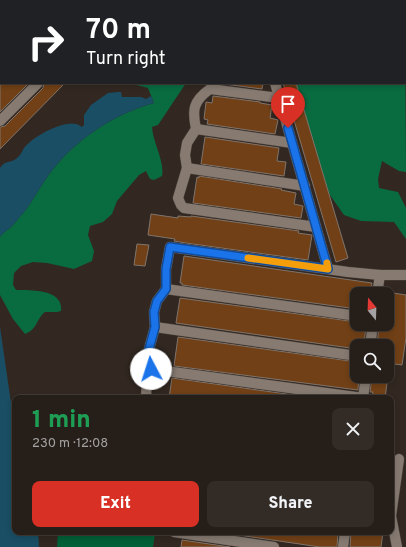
<!DOCTYPE html>
<meta charset="utf-8">
<style>
:root{--surface:#261e19;--page:#322b26;--text:#f1f3f6;--muted:#a4a2a2;--line:#423c38;--accent:#d93025}
body{margin:0;font-family:Overpass,sans-serif;background:var(--page);color:var(--text);height:100vh;display:flex;flex-direction:column;font-size:15px;white-space:nowrap}
*{box-sizing:border-box;margin:0}
p{font-size:13px;color:var(--muted)}
.icon{flex:none;width:22px;height:22px;fill:none;stroke:currentColor;stroke-width:2;stroke-linecap:round;stroke-linejoin:round}
.map{position:relative;flex:1;overflow:hidden}
.panel{position:absolute;left:12px;top:395px;width:382px;height:140px;display:flex;flex-direction:column;background:var(--surface);border-radius:8px;box-shadow:0 2px 6px #0003,0 0 0 1px var(--line)}
.panel>*{flex:none}
.guide{position:absolute;left:0px;top:0px;width:406px;height:84px;box-shadow:0 2px 6px #0003,0 0 0 1px var(--line);background:#202124;color:#fff;overflow:hidden}
.needle{width:26px;rotate:341deg}
.fabs{position:absolute;left:350px;top:287px;display:grid;gap:8px}
.fabs a{display:grid;place-items:center;width:44px;height:44px;border-radius:8px;background:var(--surface);box-shadow:0 2px 6px #0003,0 0 0 1px var(--line);font-size:20px}
.pin{position:absolute;display:grid;place-items:center;width:34px;height:34px;color:#fff;margin:-41px -17px;border-radius:50% 50% 50% 0;rotate:-45deg;box-shadow:0 0 4px #0007}
.pin .icon{rotate:45deg}
.me{position:absolute;width:44px;margin:-22px;rotate:355deg;stroke-linejoin:round;filter:drop-shadow(0 0 3px #0008)}
.turn{display:flex;align-items:center;gap:14px;height:84px;padding:0 20px;font-size:18px}
.turn .icon{width:52px;height:52px;stroke-width:2.5}
.turn b{display:block;font-size:28px;line-height:34px}
.round{display:grid;place-items:center;flex:none;width:42px;height:42px;border-radius:8px;background:var(--page)}
.overview{display:flex;align-items:center;justify-content:space-between;height:68px;padding:0 20px}
h1{font-size:24px;font-weight:800;line-height:30px;color:#1e9e55}
.button{display:flex;gap:8px;margin-top:auto;padding:8px 20px}
.button a{flex:1;height:46px;border-radius:8px;background:var(--accent);color:#fff;font-size:16px;font-weight:800;line-height:46px;text-align:center}
.button a+a{background:var(--page);color:var(--text)}
.map>svg:first-child{display:block}
.green{fill:#005f36}
.forest{fill:#096b40}
.water{fill:#1a4e64}
.building{fill:#714016;stroke:#80746b}
.lines{fill:none;stroke-linecap:round;stroke-linejoin:round}
.minor-casing{stroke:#4d453e;stroke-width:11}
.minor{stroke:#867a71;stroke-width:10}
.route-casing{stroke:#114b97;stroke-width:10}
.route{stroke:#1a73e8;stroke-width:7}
.slow{stroke:#f59e0b;stroke-width:7}
</style>
<div class="map">
<svg width="406" height="547" viewBox="0 0 406 547">
<rect width="100%" height="100%" fill="#322821"/>
<path class="green" d="M58,532H145L155,534L153,547H57Z"/>
<g class="forest">
<path d="M405,1L406,172L399,171L382,161L378,179L379,188L398,192L406,208V239L394,222L361,221L344,215L330,195L322,175L295,83H405Z"/>
<path d="M129,83H186L158,125L152,127C153,143 165,162 162,176L154,180L150,179L146,171L139,175L117,201L112,214L103,222L90,226L88,235L94,251L92,261L74,269L47,263L33,262L21,266L14,273L13,285L16,290C30,290 64,289 61,311L57,312H45C36,319 38,329 25,334L13,319L0,295V237C3,232 7,231 11,227C16,222 20,216 25,211C34,199 41,185 50,173C76,139 114,114 154,103L148,88Z"/>
</g>
<g class="water">
<path d="M118,92H121L122,97H141L146,99L151,96L154,103C114,114 76,139 50,173C41,185 34,199 25,211C20,216 16,222 11,227C7,231 3,232 0,237V168C6,159 10,164 17,158C21,155 22,151 24,148C32,137 63,120 76,124C78,124 80,126 82,127L84,125V115L91,105L108,93Z"/>
<path d="M0,327L12,410L15,419V532H38L39,547H0Z"/>
</g>
<g class="building">
<path d="M0,83H29L0,112Z"/>
<path d="M44,83H65L0,149V127L5,126L43,88Z"/>
<path d="M216,83H263L262,89Z"/>
<path d="M283,83H296L348,258L336,262Z"/>
<path d="M213,96L260,102V103L272,105L270,118L278,120L275,134L207,124L208,120L204,119L206,102L212,103Z"/>
<path d="M205,137L279,148L277,161L286,162L284,176L201,164Z"/>
<path d="M199,176L282,189L281,190L296,193L294,204L303,206L301,218L193,203L197,177L199,178Z"/>
<path d="M151,214L178,218V216L191,217V216L299,231L298,233L312,235L308,260L186,243L174,241L175,239L148,235Z"/>
<path d="M137,244L149,245L145,266L134,265Z"/>
<path d="M184,256L372,283L370,294H357V309L182,285V283H180Z"/>
<path d="M387,292L406,295V338L402,365L387,363V346H377L379,324H387Z"/>
<path d="M180,298L357,322V324H366L364,346H357V349L176,323Z"/>
<path d="M178,337L357,362V376H359L358,390L174,366Z"/>
<path d="M372,376H388L385,398H372L373,392H370Z"/>
<path d="M172,378L315,398H169Z"/>
<path d="M218,532H338L337,547H320Z"/>
<path d="M351,532H383L381,547H350Z"/>
<path d="M182,540L230,547H181Z"/>
</g>
<g class="lines">
<g class="minor-casing">
<g id="minor">
<path d="M0,1L1,0"/>
<path d="M56,1L57,0"/>
<path d="M118,1L119,0"/>
<path d="M0,58L1,57"/>
<path d="M275,83L328,269"/>
<path d="M279,98L210,89C193,101 192,110 196,129L187,143L185,155L187,168L178,198L181,205L184,208L316,227"/>
<path d="M0,121L38,83"/>
<path d="M196,129L292,143"/>
<path d="M187,168L305,186"/>
<path d="M166,289L357,316"/>
<path d="M377,294L380,275"/>
<path d="M155,327L357,356"/>
<path d="M370,346L373,324"/>
<path d="M151,369L363,398"/>
<path d="M146,398L147,378L151,369L149,349L155,327L154,312L157,301L166,289V269L170,247L348,272L380,275H406"/>
<path d="M363,398L366,376"/>
<path d="M174,532L274,547"/>
<path d="M343,547L345,532"/>
<path d="M397,547L391,516L399,459"/>
</g>
</g>
<use href="#minor" class="minor"/>
</g>
<g class="lines">
<g class="route-casing">
<path id="route" d="M151,369L149,349L155,327L154,312L157,301L166,289V269L170,247L328,269L288,128"/>
</g>
<use href="#route" class="route"/>
<path class="slow" d="M248,258L328,269L327,263"/>
</g>
</svg>
<div class="fabs">
<a><svg class="needle" viewBox="-14 -14 28 28"><path d="M0-13l5 13h-10z" fill="#e53935"/><path d="M0 13l5-13h-10z" fill="#a4a2a2"/></svg></a>
<a><svg class="icon" aria-label="search" viewBox="0 0 24 24"><circle cx="10" cy="10" r="6"/><path d="M15 15l6 6"/></svg></a>
</div>
<div class="pin" style="left:288px;top:128px;background:#d93025"><svg class="icon" aria-label="arrive" viewBox="0 0 24 24"><path d="M6 21V4h12l-3 4 3 4H6"/></svg></div>
<svg class="me" style="left:151px;top:369px" viewBox="-20 -20 40 40"><circle r="19" fill="#fff"/><path d="M0-13L10 11 0 6-10 11z" fill="#1a73e8"/></svg>
<div class="guide">
<div class="turn"><svg class="icon" aria-label="right" viewBox="0 0 24 24"><path d="M7 20v-9h11M14 6l5 5-5 5"/></svg><div><b>70 m</b>Turn right</div></div>
</div>
<section class="panel">
<div class="overview"><div><h1>1 min</h1><p>230 m · 12:08</p></div><a class="round"><svg class="icon" aria-label="close" viewBox="0 0 24 24"><path d="M6 6l12 12M18 6L6 18"/></svg></a></div>
<div class="button"><a>Exit</a><a>Share</a></div>
</section>
</div>
